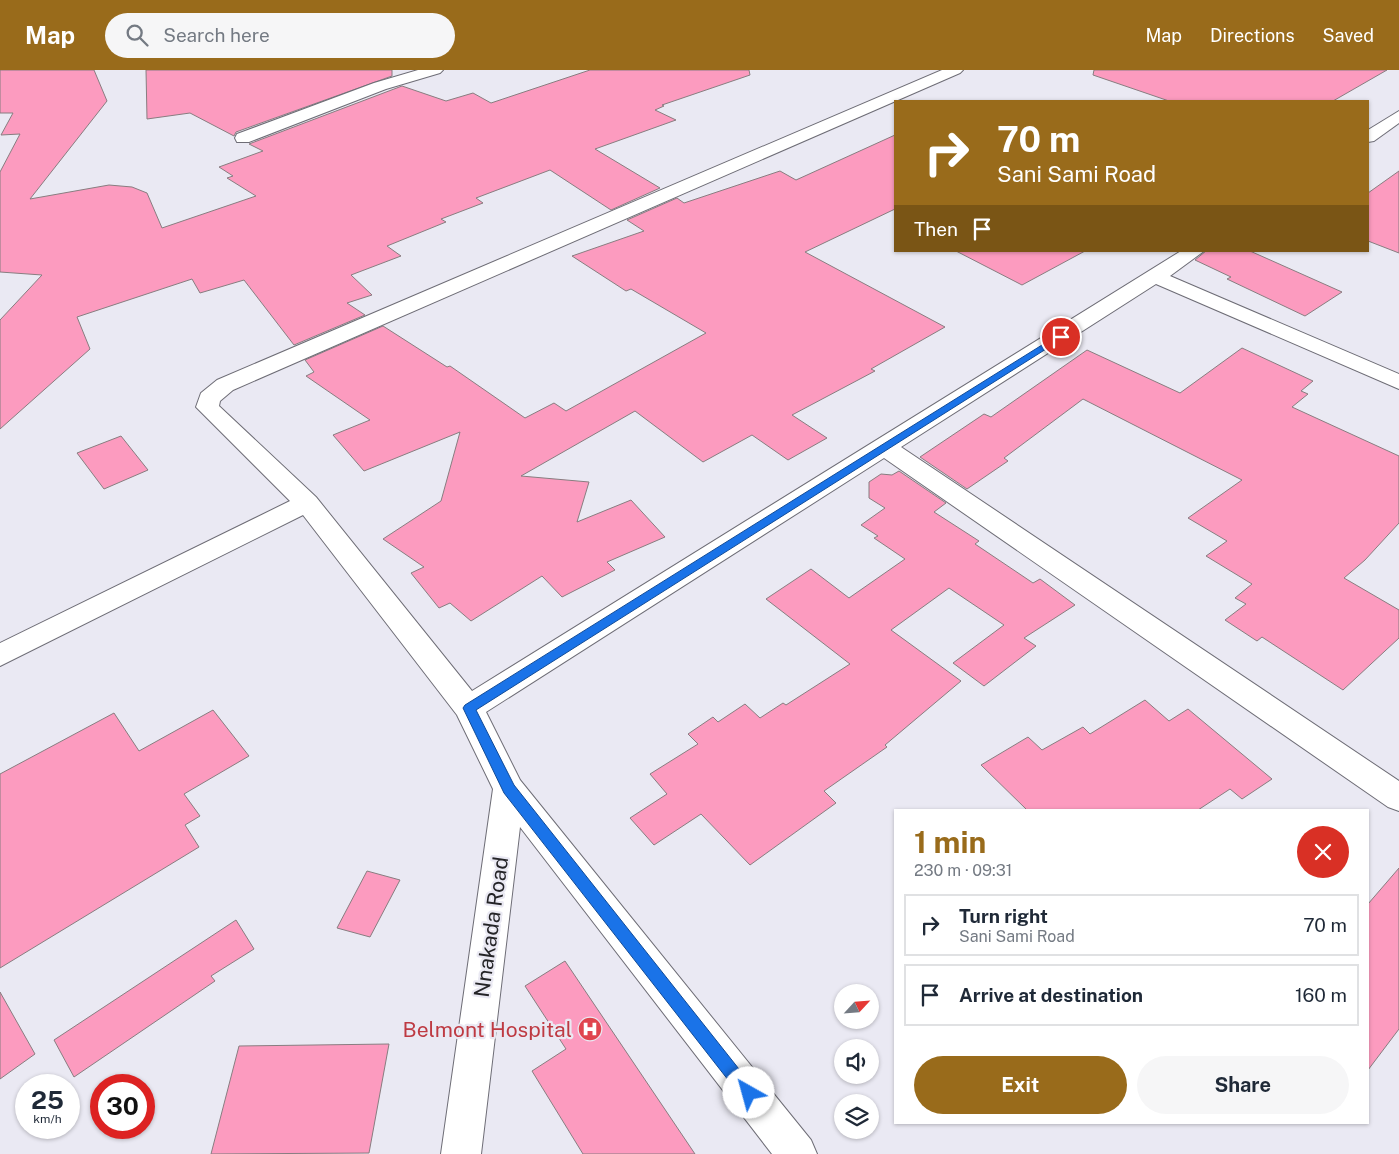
<!DOCTYPE html>
<meta charset="utf-8">
<style>
:root{--surface:#fff;--page:#f6f6f7;--text:#1f2937;--muted:#747a83;--line:#e0e1e3;--accent:#996b1b}
body{margin:0;font-family:"Public Sans",sans-serif;background:var(--page);color:var(--text);height:100vh;display:flex;flex-direction:column;font-size:19px;white-space:nowrap}
*{box-sizing:border-box;margin:0}
p{font-size:16px;color:var(--muted)}
.icon{flex:none;width:28px;height:28px;fill:none;stroke:currentColor;stroke-width:2;stroke-linecap:round;stroke-linejoin:round}
.map{position:relative;flex:1;overflow:hidden}
.details{position:absolute;left:894px;top:739px;width:475px;height:315px;display:flex;flex-direction:column;background:var(--surface);border-radius:0px;box-shadow:0 1px 4px #0004}
.details>*{flex:none}
.banner{position:absolute;left:894px;top:30px;width:475px;height:152px;border-radius:0px;box-shadow:0 1px 4px #0004;background:#996b1b;color:#fff;overflow:hidden}
.needle{width:32px;rotate:64deg}
.buttons{position:absolute;left:834px;top:914px;display:grid;gap:10px}
.buttons a{display:grid;place-items:center;width:45px;height:45px;border-radius:50%;background:var(--surface);box-shadow:0 1px 4px #0004;font-size:25px}
.speed{position:absolute;left:15px;top:1004px;display:flex;gap:10px;font-size:25px;font-weight:700;text-align:center}
.speed>*{display:grid;place-content:center;width:65px;height:65px;border-radius:50%;background:var(--surface);box-shadow:0 1px 4px #0004;line-height:1}
.speed small{font-size:12px;font-weight:400}
.speed .limit{border:8px solid #d22;background:#fff;color:#111}
.pin{position:absolute;display:grid;place-items:center;width:42px;height:42px;color:#fff;margin:-21px;border:2px solid #fff;border-radius:50%;box-shadow:0 1px 5px #0007}
.me{position:absolute;width:55px;margin:-28px;rotate:322deg;stroke-linejoin:round;filter:drop-shadow(0 0 4px #0008)}
.turn{display:flex;align-items:center;gap:18px;height:105px;padding:0 20px;font-size:22px}
.turn .icon{width:65px;height:65px;stroke-width:2.5}
.turn b{display:block;font-size:35px;line-height:42px}
.then{display:flex;align-items:center;height:48px;padding:0 20px;background:#0003;gap:10px;font-size:19px}
.round{display:grid;place-items:center;flex:none;width:52px;height:52px;border-radius:26px;background:var(--page)}
.headline{display:flex;align-items:center;justify-content:space-between;height:85px;padding:0 20px}
h1{font-size:30px;font-weight:700;line-height:38px;color:var(--accent)}
.action{display:flex;gap:10px;margin-top:auto;padding:10px 20px}
.action a{flex:1;height:58px;border-radius:30px;background:var(--accent);color:#fff;font-size:20px;font-weight:700;line-height:58px;text-align:center}
.action a+a{background:var(--page);color:var(--text)}
ul{padding:0;list-style:none}
li{display:flex;align-items:center;gap:15px;height:62px;margin:0 10px 8px;padding:0 10px;border:2px solid var(--line);border-radius:0px}
li div{flex:1}
li b{display:block;font-size:19px}
li em{font-style:normal}
header{display:flex;align-items:center;gap:30px;box-sizing:border-box;height:70px;padding:0 25px;background:var(--accent);color:#fff}
header strong{font-size:24px}
nav{display:flex;gap:28px;margin-inline-start:auto;font-size:18px}
.search{width:350px;height:45px;background:var(--page);display:flex;align-items:center;gap:12px;box-sizing:border-box;padding:0 18px;border-radius:28px;color:var(--muted);font-size:19px}
.map>svg:first-child{display:block}
.building{fill:#fc9bbf;stroke:#887d80}
.lines{fill:none;stroke-linecap:round;stroke-linejoin:round}
.minor-casing{stroke:#6e6d76;stroke-width:2}
.minor{fill:#fff;fill-rule:evenodd}
.route{fill:#1a73e8;stroke:#114b97}
.labels{text-anchor:middle;dominant-baseline:central;stroke-width:4.5;stroke-linejoin:round;paint-order:stroke}
.near-street-label{font-size:21px;fill:#242427;stroke:#eae9f3}
.near-health-label{font-size:21px;fill:#be3a42;stroke:#eae9f3;text-anchor:end}
</style>
<header>
<strong>Map</strong>
<div class="search"><svg class="icon" aria-label="search" viewBox="0 0 24 24"><circle cx="10" cy="10" r="6"/><path d="M15 15l6 6"/></svg>Search here</div>
<nav><a>Map</a><a>Directions</a><a>Saved</a></nav>
</header>
<div class="map">
<svg width="1399" height="1084" viewBox="0 0 1399 1084">
<rect width="100%" height="100%" fill="#eae9f3"/>
<g class="building">
<path d="M0,0H94L107,31L30,129L109,115L132,117L147,123L162,158L256,126L227,108L233,106L219,97L263,81L249,74L402,16L446,31L473,23L491,33L590,0H749L750,5L662,35L664,36L655,40L676,50L595,79L660,118L611,140L550,100L476,128L483,133L441,149L446,152L387,176L401,186L351,205L372,225L347,233L365,245L294,275L244,210L200,223L192,209L77,247L90,279L0,359V250L42,205L0,202V102L20,64L1,65L13,43H0Z"/>
<path d="M146,0H392V6L236,62L234,66L190,43L147,49Z"/>
<path d="M1094,0H1387L1333,31H1169L1093,5Z"/>
<path d="M895,65V139L805,182L945,257L871,299L875,301L792,345L827,368L788,390L752,365L703,392L635,341L521,406L589,412L577,452L631,430L665,467L607,492L615,500L562,527L542,506L471,551L450,533L439,538L411,503L424,497L383,469L441,431L460,362L364,401L333,365L370,350L306,306L314,302L305,290L383,256L447,297L450,296L525,348L554,333L566,341L706,263L631,219L626,221L572,186L644,161L627,150L677,128L684,133L780,101L796,110Z"/>
<path d="M1399,101V183L1368,171V123Z"/>
<path d="M956,181H1085L1022,215Z"/>
<path d="M1206,181H1250L1342,222L1305,246L1227,209L1231,207L1195,190Z"/>
<path d="M1242,278L1313,311L1301,321L1308,324L1292,337L1399,386V453L1365,490L1344,508L1399,540V568L1343,620L1262,567L1257,571L1225,550L1246,534L1235,528L1252,514L1206,486L1227,471L1188,448L1242,410L1083,329L1004,388L1008,391L967,419L920,387L984,344L991,347L1087,280L1180,323Z"/>
<path d="M121,366L148,400L104,419L77,383Z"/>
<path d="M899,401L946,433L934,442L979,471L975,474L1033,513L1040,509L1075,535L1024,568L1036,576L984,616L953,593L1004,555L949,518L891,560L961,611L885,675L887,677L824,721L836,733L750,795L701,744L654,775L630,748L667,724L650,704L698,674L688,664L713,647L718,652L745,634L760,648L783,633L786,635L850,594L766,529L811,499L849,528L905,489L874,468L878,466L861,455L885,438L869,428V412L881,404L892,405Z"/>
<path d="M1145,630L1169,651L1188,639L1272,709L1242,729L1230,719L1198,740H1027L981,695L1028,667L1042,680L1083,657L1090,664Z"/>
<path d="M213,640L249,686L184,724L200,746L185,755L199,777L0,898V704L114,643L139,681Z"/>
<path d="M1399,798V959L1368,1000V834Z"/>
<path d="M367,801L400,810L370,867L337,858Z"/>
<path d="M236,850L254,879L211,906L215,911L74,1007L54,970Z"/>
<path d="M565,891L695,1084H583L532,1001L566,979L525,916Z"/>
<path d="M0,922L35,984L0,1009Z"/>
<path d="M389,974L369,1083L211,1084L239,976Z"/>
</g>
<g class="lines">
<g class="minor-casing">
<g id="minor">
<path d="M418,0H443L440,3L386,19L249,72H237L235,68L237,64L374,13Z"/>
<path d="M942,0H963L960,3L233,320L220,331L219,336L316,427L472,621L1181,181H1204L1170,206L1399,304V319L1156,214L901,377L1399,711V741L1388,737L884,388L486,642L520,710L811,1070L817,1084H772L520,757L481,1084H441L493,719L457,645L303,445L0,596V573L290,431L196,337L201,323L217,310Z"/>
<path d="M1399,41V53L1374,71L1368,72V60Z"/>
</g>
</g>
<use href="#minor" class="minor"/>
</g>
<path class="route" d="M1058,265L1065,267L476,640L514,715L754,1018L757,1023L754,1029L749,1031L743,1029L504,723L463,638L465,635Z"/>
<defs>
<g id="hospital-disc" transform="scale(1.25)"><circle r="9.5" fill="#e0444e" stroke="#eae9f3"/><path d="M-5-5h3v3.5h4V-5h3V5h-3V1.5h-4V5h-3Z" fill="#fff"/></g>
</defs>
<g fill-rule="evenodd">
<use href="#hospital-disc" x="590" y="959"/>
</g>
<g class="labels">
<g class="near-street-label">
<text transform="translate(491 857) rotate(-82)">Nnakada Road</text>
</g>
<g class="near-health-label">
<text x="572" y="959">Belmont Hospital</text>
</g>
</g>
</svg>
<div class="buttons">
<a><svg class="needle" viewBox="-14 -14 28 28"><path d="M0-13l5 13h-10z" fill="#e53935"/><path d="M0 13l5-13h-10z" fill="#747a83"/></svg></a>
<a><svg class="icon" aria-label="sound" viewBox="0 0 24 24"><path d="M4 9h4l5-4v14l-5-4H4zM17 9q2 3 0 6"/></svg></a>
<a><svg class="icon" aria-label="layers" viewBox="0 0 24 24"><path d="M12 4l9 5-9 5-9-5zM3 14l9 5 9-5"/></svg></a>
</div>
<div class="speed"><div>25<small>km/h</small></div><div class="limit">30</div></div>
<div class="pin" style="left:1061px;top:267px;background:#d93025"><svg class="icon" aria-label="arrive" viewBox="0 0 24 24"><path d="M6 21V4h12l-3 4 3 4H6"/></svg></div>
<svg class="me" style="left:749px;top:1023px" viewBox="-20 -20 40 40"><circle r="19" fill="#fff"/><path d="M0-13L10 11 0 6-10 11z" fill="#1a73e8"/></svg>
<div class="banner">
<div class="turn"><svg class="icon" aria-label="right" viewBox="0 0 24 24"><path d="M7 20v-9h11M14 6l5 5-5 5"/></svg><div><b>70 m</b>Sani Sami Road</div></div>
<div class="then">Then<svg class="icon" aria-label="arrive" viewBox="0 0 24 24"><path d="M6 21V4h12l-3 4 3 4H6"/></svg></div>
</div>
<section class="details">
<div class="headline"><div><h1>1 min</h1><p>230 m · 09:31</p></div><a class="round" style="background:#d93025;color:#fff"><svg class="icon" aria-label="close" viewBox="0 0 24 24"><path d="M6 6l12 12M18 6L6 18"/></svg></a></div>
<ul>
<li><svg class="icon" aria-label="right" viewBox="0 0 24 24"><path d="M7 20v-9h11M14 6l5 5-5 5"/></svg><div><b>Turn right</b><p>Sani Sami Road</p></div><em>70 m</em></li>
<li><svg class="icon" aria-label="arrive" viewBox="0 0 24 24"><path d="M6 21V4h12l-3 4 3 4H6"/></svg><div><b>Arrive at destination</b></div><em>160 m</em></li>
</ul>
<div class="action"><a>Exit</a><a>Share</a></div>
</section>
</div>
